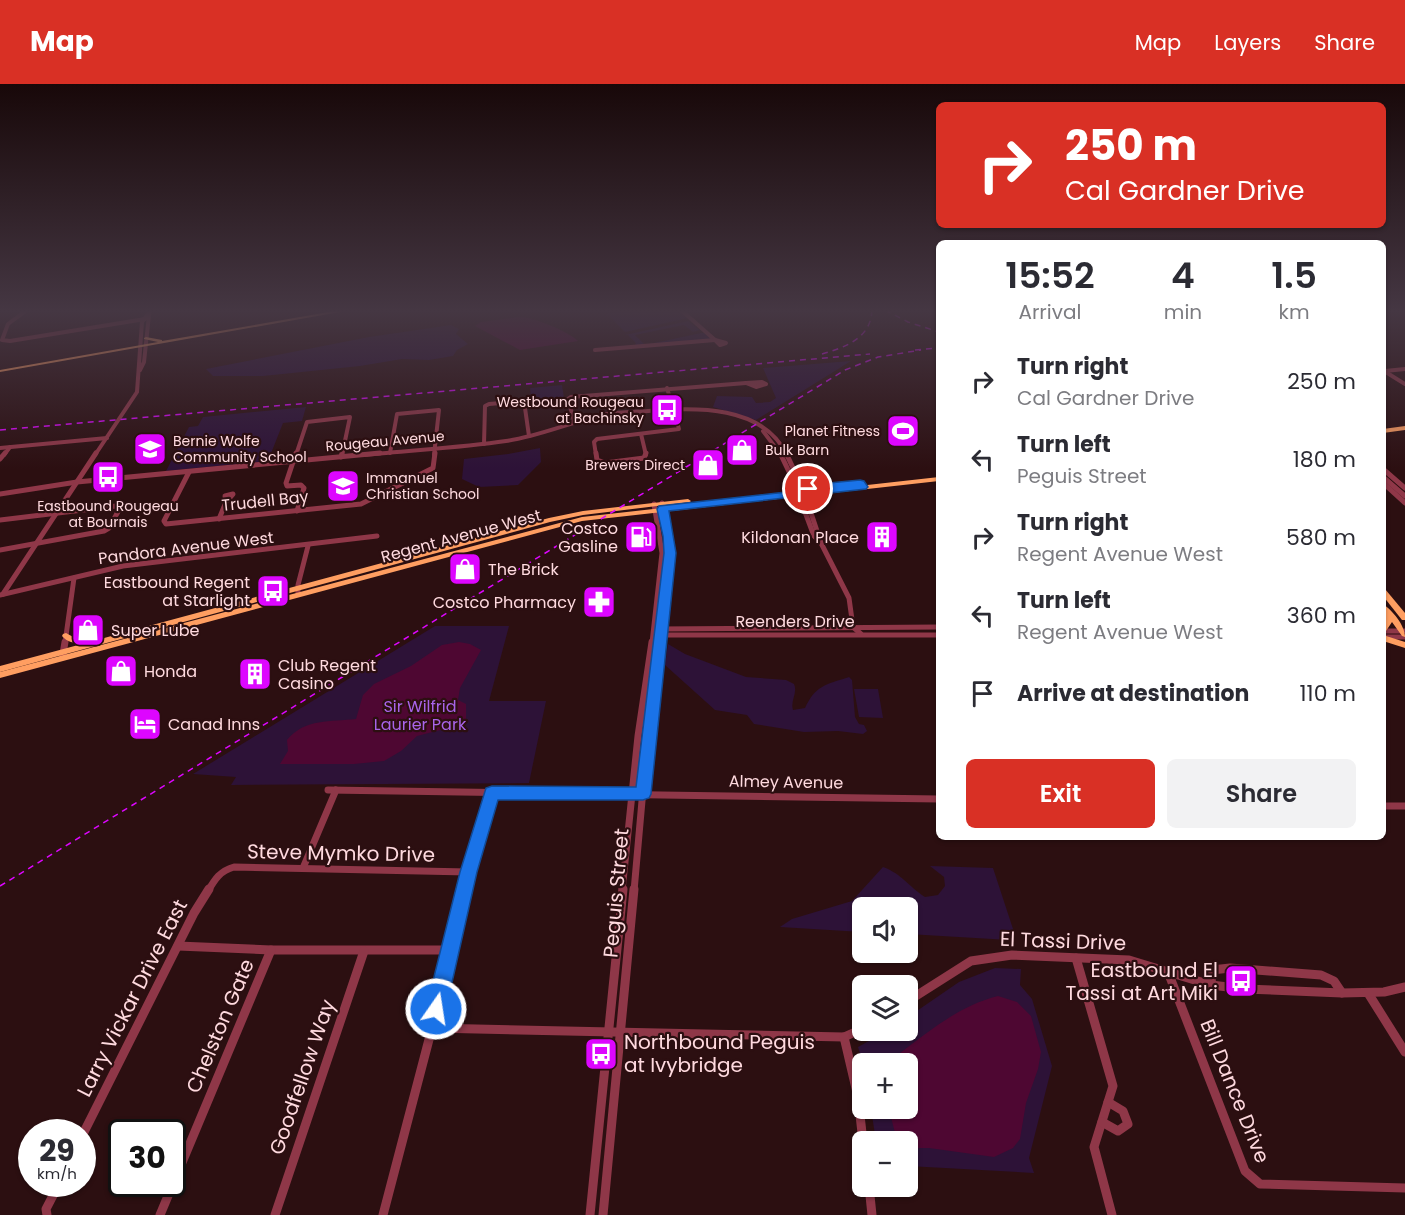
<!DOCTYPE html>
<meta charset="utf-8">
<style>
:root{--surface:#fff;--page:#f2f2f3;--text:#2b2b33;--muted:#7c7c81;--accent:#d93025}
body{margin:0;font-family:Poppins,sans-serif;background:var(--page);color:var(--text);height:100vh;display:flex;flex-direction:column;font-size:22px;white-space:nowrap}
*{box-sizing:border-box;margin:0}
p{font-size:20px;color:var(--muted)}
.icon{flex:none;width:33px;height:33px;fill:none;stroke:currentColor;stroke-width:2;stroke-linecap:round;stroke-linejoin:round}
.map{position:relative;flex:1;overflow:hidden}
.panel{position:absolute;left:936px;top:156px;width:450px;height:600px;display:flex;flex-direction:column;background:var(--surface);border-radius:9px;box-shadow:0 2px 4px #0004}
.panel>*{flex:none}
.hud{position:absolute;left:936px;top:18px;width:450px;height:126px;border-radius:9px;box-shadow:0 2px 4px #0004;background:#d93025;color:#fff;overflow:hidden}
.fabs{position:absolute;left:852px;top:813px;display:grid;gap:12px}
.fabs a{display:grid;place-items:center;width:66px;height:66px;border-radius:9px;background:var(--surface);box-shadow:0 2px 4px #0004;font-size:30px}
.speed{position:absolute;left:18px;top:1035px;display:flex;gap:12px;font-size:30px;font-weight:700;text-align:center}
.speed>*{display:grid;place-content:center;width:78px;height:78px;border-radius:50%;background:var(--surface);box-shadow:0 2px 4px #0004;line-height:1}
.speed small{font-size:15px;font-weight:400}
.speed .limit{border:3px solid #111;border-radius:9px;background:#fff;color:#111}
.pin{position:absolute;display:grid;place-items:center;width:51px;height:51px;color:#fff;margin:-26px;border:3px solid #fff;border-radius:50%;box-shadow:0 2px 6px #0007}
.me{position:absolute;width:66px;margin:-33px;rotate:13deg;stroke-linejoin:round;filter:drop-shadow(0 0 4px #0008)}
.turn{display:flex;align-items:center;gap:21px;height:126px;padding:0 30px;font-size:27px}
.turn .icon{width:78px;height:78px;stroke-width:2.5}
.turn b{display:block;font-size:42px;line-height:51px}
.eta{display:flex;justify-content:space-evenly;align-items:center;height:102px;text-align:center}
.eta b{font-size:36px;font-weight:600;line-height:42px}
.cta{display:flex;gap:12px;margin-top:auto;padding:12px 30px}
.cta a{flex:1;height:69px;border-radius:9px;background:var(--accent);color:#fff;font-size:24px;font-weight:600;line-height:69px;text-align:center}
.cta a+a{background:var(--page);color:var(--text)}
ul{padding:0;list-style:none}
li{display:flex;align-items:center;gap:18px;height:78px;padding:0 30px}
li div{flex:1}
li b{display:block;font-size:22px}
li em{font-style:normal}
header{display:flex;align-items:center;gap:36px;box-sizing:border-box;height:84px;padding:0 30px;background:var(--accent);color:#fff}
header strong{font-size:28px}
nav{display:flex;gap:33px;margin-inline-start:auto;font-size:21px}
.map>svg:first-child{display:block}
.green{fill:#2d1237}
.water{fill:#4e0732}
.lines{fill:none;stroke-linecap:round;stroke-linejoin:round}
.minor-far3{stroke:#8f3748;stroke-width:4}
.minor-far2{stroke:#8f3748;stroke-width:5}
.minor-far1{stroke:#8f3748;stroke-width:7}
.minor{stroke:#8f3748;stroke-width:9}
.major{fill:#ff9e61;fill-rule:evenodd}
.rail{stroke:#dd06ff;stroke-width:1.5;stroke-dasharray:6 5;stroke-linecap:butt}
.route{fill:#1a73e8;stroke:#114b97;stroke-width:1.5}
.labels{text-anchor:middle;dominant-baseline:central;stroke-width:4.5;stroke-linejoin:round;paint-order:stroke}
.far-poi-label{font-size:14px;fill:#ffdadf;stroke:#2c0f11;text-anchor:end}
.far-street-label{font-size:14px;fill:#ffdadf;stroke:#2c0f11}
.street-label{font-size:16px;fill:#ffdadf;stroke:#2c0f11}
.poi-label{font-size:16px;fill:#ffdadf;stroke:#2c0f11;text-anchor:start}
.park-label{font-size:16px;fill:#a964ea;stroke:#2c0f11}
.near-street-label{font-size:20px;fill:#ffdadf;stroke:#2c0f11}
.near-poi-label{font-size:20px;fill:#ffdadf;stroke:#2c0f11;text-anchor:end}
</style>
<header>
<strong>Map</strong>
<nav><a>Map</a><a>Layers</a><a>Share</a></nav>
</header>
<div class="map">
<svg width="1405" height="1131" viewBox="0 0 1405 1131">
<rect width="100%" height="100%" fill="#2c0f11"/>
<g class="green">
<path d="M626,226H678L688,234L625,248L607,230Z"/>
<path d="M688,237L700,246L693,248L684,241L635,251L645,261L701,249H704L711,255L635,262L636,259L627,250L625,251Z"/>
<path d="M451,241L459,245L456,250L468,260L457,266L453,272L429,276L402,275L360,282L263,292H213L206,285L369,253Z"/>
<path d="M851,277L756,336L713,323L717,312L752,313L756,319L770,318L776,314L763,284Z"/>
<path d="M562,301L564,314L534,317L531,313L530,304Z"/>
<path d="M306,323L302,337L283,339L268,377L166,387L189,343L198,342L203,333Z"/>
<path d="M540,364L541,378L518,401L479,403L462,395L464,375L508,370Z"/>
<path d="M435,542H509L489,617H546L529,699L231,701L236,693L193,690Z"/>
<path d="M668,560L685,570L746,593L786,596L794,600C798,609 790,617 793,626L805,624C816,601 825,601 849,593L852,596L855,633L859,640L864,641L867,647L863,650L838,647L804,648L754,640L747,631L715,626L665,581Z"/>
<path d="M854,605H878L883,634L859,633Z"/>
<path d="M930,782L993,784L1014,848L1009,856L908,850V824H862V848L780,843L792,835L852,817L883,783C902,790 908,802 925,813L938,811L945,802L944,793Z"/>
<path d="M995,884L1021,885L1020,901L1032,915L1052,982L1029,1074L1034,1089L908,1082V1058L876,1057L871,1025L908,1024V980L863,979L858,963L887,947L908,946V933L959,898Z"/>
</g>
<g class="water">
<path d="M519,233C534,233 567,247 578,257L520,266L475,242L481,238Z"/>
<path d="M459,558L470,560L481,566L460,604L458,616L466,620V635L460,641L417,652L401,667L384,677L354,680H280L288,667L287,656C305,634 331,638 356,635L363,611L374,600L411,582L442,561Z"/>
<path d="M998,912L1017,918L1031,932L1041,968L1038,985L1026,1019L1020,1055L1013,1064L994,1073L929,1064H908V1058L897,1057L889,1025L908,1024V980L895,979L899,970C930,946 961,921 998,912Z"/>
</g>
<g class="lines">
<g class="minor-far3">
<path d="M27,226L8,240L2,256L10,257L145,235"/>
<path d="M681,226L715,256"/>
<path d="M715,256L726,259L720,261Z"/>
<path d="M595,266L715,256"/>
<path d="M140,286L144,278L149,231"/>
<path d="M1384,287L1405,300"/>
<path d="M1385,287L1405,285"/>
<path d="M762,298L766,300L756,303L746,299Z"/>
<path d="M574,337L568,315L571,313L746,299"/>
<path d="M763,347L781,371"/>
<path d="M641,350L646,371"/>
<path d="M484,360L485,322L489,320L524,317L529,352"/>
<path d="M0,364L107,354"/>
<path d="M390,369L397,330L439,326L434,371"/>
<path d="M4,371L10,363"/>
<path d="M95,371L137,308L142,238L151,226"/>
<path d="M296,371L307,338L350,333L342,371"/>
<path d="M364,371C411,366 459,364 506,357C540,352 573,337 607,330C621,328 635,328 648,327C696,323 763,321 787,371"/>
<path d="M596,371L594,358L597,355L679,345L667,304"/>
</g>
<g class="minor-far2">
<path d="M296,369L286,399L287,402L301,401L304,404L297,427"/>
<path d="M596,369L597,376L605,379L644,374L646,369"/>
<path d="M780,369L793,396L814,452L819,457"/>
<path d="M786,369L803,405L821,459L849,514L853,543L861,550"/>
<path d="M341,373L342,369"/>
<path d="M0,375L5,369"/>
<path d="M1383,385L1405,404"/>
<path d="M189,388L164,437L166,440L361,420L433,384L435,369"/>
<path d="M1383,393L1405,412"/>
<path d="M1383,399L1405,419"/>
<path d="M0,410L77,398L380,369"/>
<path d="M233,410L226,418L225,412Z"/>
<path d="M219,435L226,418"/>
<path d="M0,436L116,422L120,424L109,444L104,447L0,466"/>
<path d="M3,510L96,369"/>
<path d="M298,510V501L308,462"/>
<path d="M0,511L123,482L377,452"/>
<path d="M658,545L939,543"/>
<path d="M1383,547H1405"/>
<path d="M659,551H939"/>
<path d="M1383,553H1405"/>
<path d="M65,559L74,494"/>
<path d="M652,559L662,469L654,420"/>
<path d="M659,559L670,469L662,419"/>
</g>
<g class="minor-far1">
<path d="M63,570L65,558"/>
<path d="M328,706L939,715"/>
<path d="M1383,722H1405"/>
<path d="M303,784L336,706"/>
<path d="M208,807C215,795 220,787 234,783L468,788"/>
<path d="M464,807L492,709"/>
<path d="M622,807L638,652L652,558"/>
<path d="M634,807L645,683L660,558"/>
</g>
<g class="minor">
<path d="M178,862L271,866H450"/>
<path d="M1076,874L1113,1002L1094,1063L1112,1131"/>
<path d="M1168,888L1245,1087L1260,1100L1405,1104"/>
<path d="M1211,901L1212,886L1230,884L1321,891L1334,897L1342,909"/>
<path d="M1368,909L1405,968"/>
<path d="M908,917L971,877L1012,871L1129,876L1211,901L1245,905L1342,909L1384,908L1405,903"/>
<path d="M432,944L844,953L862,945"/>
<path d="M844,953L858,1013L863,1058"/>
<path d="M1102,1038L1118,1047L1128,1040L1123,1027L1108,1018"/>
<path d="M82,1052L194,829L209,805"/>
<path d="M869,1102L872,1131"/>
<path d="M47,1131L46,1125L59,1100"/>
<path d="M160,1131L271,866"/>
<path d="M275,1131L364,867"/>
<path d="M383,1131L432,944L464,805"/>
<path d="M590,1131L623,805"/>
<path d="M603,1131L634,805"/>
</g>
<g class="major">
<path d="M340,226H351L0,288V286L158,258L144,255V254L146,253L162,256V257Z"/>
<path d="M1405,342V346L1383,349V345Z"/>
<path d="M939,393V397L582,437L0,594V588L582,433Z"/>
<path d="M688,415L691,417L690,418L583,431L550,438L0,588V582L82,560C74,559 67,558 62,552L63,550L66,549L75,554L93,557L549,434L583,427Z"/>
<path d="M1383,505H1385L1405,529V536H1402L1383,512Z"/>
<path d="M1383,520C1392,526 1405,541 1405,553L1402,552L1392,538L1386,547L1383,548V540L1386,531L1383,527Z"/>
<path d="M1383,551L1405,558V564L1383,557Z"/>
</g>
<g class="rail">
<path d="M885,226L908,238L939,248"/>
<path d="M915,266L939,264"/>
<path d="M822,270C846,263 871,254 872,226"/>
<path d="M0,346L870,270"/>
<path d="M0,802L845,286L878,273L921,266"/>
</g>
</g>
<linearGradient id="sky" x2="0" y2="1"><stop stop-color="#180809"/><stop offset="0.59" stop-color="#453743"/><stop offset="1" stop-color="#453743" stop-opacity="0"/></linearGradient>
<rect width="1405" height="385" fill="url(#sky)"/>
<path class="route" d="M860,396L864,397L868,403L866,405L669,427L676,469L651,710L649,714L643,716H498L477,788L446,925L443,932L436,934L429,932L426,925L460,788L486,704L492,702L636,703L664,469L663,452L657,425L659,422L804,406V402L808,401Z"/>
<defs>
<g id="bus-square" transform="scale(1.725)"><rect x="-9" y="-9" width="18" height="18" rx="4" fill="#dd06ff" stroke="#2c0f11"/><path d="M-5-6H5V4H4V6H2V4H-2V6H-4V4H-5ZM-3.5-4V0h7V-4ZM-3.5 1.2v1.5H-2V1.2ZM2 1.2v1.5H3.5V1.2Z" fill="#fff"/></g>
<g id="stadium-square" transform="scale(1.725)"><rect x="-9" y="-9" width="18" height="18" rx="4" fill="#dd06ff" stroke="#2c0f11"/><path d="M0-5a6.5 5 0 1 0 0 10a6.5 5 0 1 0 0-10ZM-3.5-1.8h7v3.6h-7Z" fill="#fff"/></g>
<g id="school-square" transform="scale(1.725)"><rect x="-9" y="-9" width="18" height="18" rx="4" fill="#dd06ff" stroke="#2c0f11"/><path d="M0-5L7-2L0 1L-7-2ZM-4 1L0 2.5L4 1V4Q0 6-4 4Z" fill="#fff"/></g>
<g id="shop-square" transform="scale(1.725)"><rect x="-9" y="-9" width="18" height="18" rx="4" fill="#dd06ff" stroke="#2c0f11"/><path d="M-5-2.5h2.3a2.7 3.5 0 0 1 5.4 0H5L5.5 6h-11ZM-1.5-2.5h3a1.5 2.3 0 0 0-3 0Z" fill="#fff"/></g>
<g id="fuel-square" transform="scale(1.725)"><rect x="-9" y="-9" width="18" height="18" rx="4" fill="#dd06ff" stroke="#2c0f11"/><path d="M-5.5-6h7V0h2V4h1.3V-2.5L3-4.5l.8-.8L6-3V5H2.5V1h-1V6h-7ZM-4.2-4.7v3.2H.2V-4.7Z" fill="#fff"/></g>
<g id="building-square" transform="scale(1.725)"><rect x="-9" y="-9" width="18" height="18" rx="4" fill="#dd06ff" stroke="#2c0f11"/><path d="M-4-6H4V6H1V3H-1V6H-4ZM-2.5-4.3h1.7v1.8h-1.7ZM.8-4.3h1.7v1.8H.8ZM-2.5-1h1.7V.8h-1.7ZM.8-1h1.7V.8H.8Z" fill="#fff"/></g>
<g id="pharmacy-square" transform="scale(1.725)"><rect x="-9" y="-9" width="18" height="18" rx="4" fill="#dd06ff" stroke="#2c0f11"/><path d="M-2-6h4v4h4v4h-4v4h-4v-4h-4v-4h4Z" fill="#fff"/></g>
<g id="hotel-square" transform="scale(1.725)"><rect x="-9" y="-9" width="18" height="18" rx="4" fill="#dd06ff" stroke="#2c0f11"/><path d="M-6-4.5h1.5V1H6V5H4.5V3h-9V5H-6ZM-4 0a1.8 1.8 0 1 1 3.6 0ZM.5 0V-2.5h3Q6-2.5 6 0Z" fill="#fff"/></g>
</defs>
<g fill-rule="evenodd">
<use href="#bus-square" x="667" y="326"/>
<use href="#stadium-square" x="903" y="347"/>
<use href="#school-square" x="150" y="365"/>
<use href="#shop-square" x="742" y="366"/>
<use href="#shop-square" x="708" y="381"/>
<use href="#bus-square" x="108" y="393"/>
<use href="#school-square" x="343" y="402"/>
<use href="#fuel-square" x="641" y="453"/>
<use href="#building-square" x="882" y="453"/>
<use href="#shop-square" x="465" y="485"/>
<use href="#bus-square" x="273" y="507"/>
<use href="#pharmacy-square" x="599" y="518"/>
<use href="#shop-square" x="88" y="546"/>
<use href="#shop-square" x="121" y="587"/>
<use href="#building-square" x="255" y="590"/>
<use href="#hotel-square" x="145" y="640"/>
<use href="#bus-square" x="1241" y="897"/>
<use href="#bus-square" x="601" y="970"/>
</g>
<g class="labels">
<g class="far-poi-label">
<text x="644" y="318">Westbound Rougeau<tspan x="644" dy="16">at Bachinsky</tspan></text>
<text x="880" y="347">Planet Fitness</text>
<text x="173" y="357" text-anchor="start">Bernie Wolfe<tspan x="173" dy="16">Community School</tspan></text>
<text x="765" y="366" text-anchor="start">Bulk Barn</text>
<text x="685" y="381">Brewers Direct</text>
<text x="366" y="394" text-anchor="start">Immanuel<tspan x="366" dy="16">Christian School</tspan></text>
<text x="108" y="422" text-anchor="middle">Eastbound Rougeau<tspan x="108" dy="16">at Bournais</tspan></text>
</g>
<g class="far-street-label">
<text transform="translate(385 357) rotate(-5)">Rougeau Avenue</text>
</g>
<g class="street-label">
<text transform="translate(265 417) rotate(-6)">Trudell Bay</text>
<text transform="translate(461 452) rotate(-15)">Regent Avenue West</text>
<text transform="translate(186 464) rotate(-7)">Pandora Avenue West</text>
<text x="795" y="537">Reenders Drive</text>
<text transform="translate(786 698) rotate(1)">Almey Avenue</text>
</g>
<g class="poi-label">
<text x="618" y="444" text-anchor="end">Costco<tspan x="618" dy="18">Gasline</tspan></text>
<text x="859" y="453" text-anchor="end">Kildonan Place</text>
<text x="488" y="485">The Brick</text>
<text x="250" y="498" text-anchor="end">Eastbound Regent<tspan x="250" dy="18">at Starlight</tspan></text>
<text x="576" y="518" text-anchor="end">Costco Pharmacy</text>
<text x="111" y="546">Super Lube</text>
<text x="278" y="581">Club Regent<tspan x="278" dy="18">Casino</tspan></text>
<text x="144" y="587">Honda</text>
<text x="168" y="640">Canad Inns</text>
</g>
<g class="park-label">
<text x="420" y="622">Sir Wilfrid<tspan x="420" dy="18">Laurier Park</tspan></text>
</g>
<g class="near-street-label">
<text transform="translate(341 769) rotate(1)">Steve Mymko Drive</text>
<text transform="translate(616 809) rotate(-85)">Peguis Street</text>
<text transform="translate(1063 857) rotate(2)">El Tassi Drive</text>
<text transform="translate(132 914) rotate(-63)">Larry Vickar Drive East</text>
<text transform="translate(220 942) rotate(-67)">Chelston Gate</text>
<text transform="translate(302 993) rotate(-71)">Goodfellow Way</text>
<text transform="translate(1235 1007) rotate(68)">Bill Dance Drive</text>
</g>
<g class="near-poi-label">
<text x="1218" y="886">Eastbound El<tspan x="1218" dy="23">Tassi at Art Miki</tspan></text>
<text x="624" y="958" text-anchor="start">Northbound Peguis<tspan x="624" dy="23">at Ivybridge</tspan></text>
</g>
</g>
</svg>
<div class="fabs">
<a><svg class="icon" aria-label="sound" viewBox="0 0 24 24"><path d="M4 9h4l5-4v14l-5-4H4zM17 9q2 3 0 6"/></svg></a>
<a><svg class="icon" aria-label="layers" viewBox="0 0 24 24"><path d="M12 4l9 5-9 5-9-5zM3 14l9 5 9-5"/></svg></a>
<a>+</a>
<a>−</a>
</div>
<div class="speed"><div>29<small>km/h</small></div><div class="limit">30</div></div>
<div class="pin" style="left:808px;top:405px;background:#d93025"><svg class="icon" aria-label="arrive" viewBox="0 0 24 24"><path d="M6 21V4h12l-3 4 3 4H6"/></svg></div>
<svg class="me" style="left:436px;top:925px" viewBox="-20 -20 40 40"><circle r="17" fill="#1a73e8" stroke="#fff" stroke-width="3"/><path d="M0-11L8 9 0 5-8 9z" fill="#fff"/></svg>
<div class="hud">
<div class="turn"><svg class="icon" aria-label="right" viewBox="0 0 24 24"><path d="M7 20v-9h11M14 6l5 5-5 5"/></svg><div><b>250 m</b>Cal Gardner Drive</div></div>
</div>
<section class="panel">
<div class="eta">
<div><b>15:52</b><p>Arrival</p></div>
<div><b>4</b><p>min</p></div>
<div><b>1.5</b><p>km</p></div>
</div>
<ul>
<li><svg class="icon" aria-label="right" viewBox="0 0 24 24"><path d="M7 20v-9h11M14 6l5 5-5 5"/></svg><div><b>Turn right</b><p>Cal Gardner Drive</p></div><em>250 m</em></li>
<li><svg class="icon" aria-label="left" viewBox="0 0 24 24"><path d="M17 20v-9H6M10 6l-5 5 5 5"/></svg><div><b>Turn left</b><p>Peguis Street</p></div><em>180 m</em></li>
<li><svg class="icon" aria-label="right" viewBox="0 0 24 24"><path d="M7 20v-9h11M14 6l5 5-5 5"/></svg><div><b>Turn right</b><p>Regent Avenue West</p></div><em>580 m</em></li>
<li><svg class="icon" aria-label="left" viewBox="0 0 24 24"><path d="M17 20v-9H6M10 6l-5 5 5 5"/></svg><div><b>Turn left</b><p>Regent Avenue West</p></div><em>360 m</em></li>
<li><svg class="icon" aria-label="arrive" viewBox="0 0 24 24"><path d="M6 21V4h12l-3 4 3 4H6"/></svg><div><b>Arrive at destination</b></div><em>110 m</em></li>
</ul>
<div class="cta"><a>Exit</a><a>Share</a></div>
</section>
</div>
